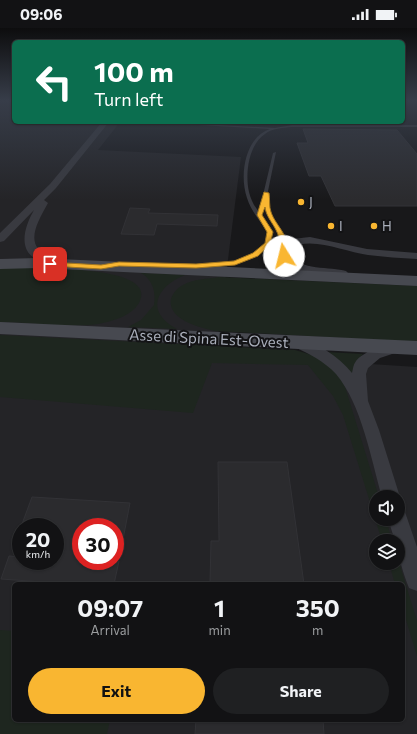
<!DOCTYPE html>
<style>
:root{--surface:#121214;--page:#1f2022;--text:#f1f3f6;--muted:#9c9ea0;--line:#313234;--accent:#f9b631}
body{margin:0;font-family:Commissioner,sans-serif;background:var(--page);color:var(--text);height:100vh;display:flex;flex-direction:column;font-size:15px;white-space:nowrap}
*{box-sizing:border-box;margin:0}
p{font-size:13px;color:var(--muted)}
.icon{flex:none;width:22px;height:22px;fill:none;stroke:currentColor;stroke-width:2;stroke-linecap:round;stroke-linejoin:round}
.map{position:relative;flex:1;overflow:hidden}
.drawer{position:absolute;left:12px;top:554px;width:393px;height:140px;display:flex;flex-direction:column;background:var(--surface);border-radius:6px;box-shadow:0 1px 3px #0004,0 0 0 1px var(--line)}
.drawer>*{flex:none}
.banner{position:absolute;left:12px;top:12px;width:393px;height:84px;border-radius:6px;box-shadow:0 1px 3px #0004,0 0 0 1px var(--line);background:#0b6e4f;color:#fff;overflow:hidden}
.tools{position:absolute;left:369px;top:462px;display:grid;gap:8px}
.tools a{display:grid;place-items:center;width:36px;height:36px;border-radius:50%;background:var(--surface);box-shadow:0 1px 3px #0004,0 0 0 1px var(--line);font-size:20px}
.speed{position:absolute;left:12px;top:490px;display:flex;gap:8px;font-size:20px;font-weight:700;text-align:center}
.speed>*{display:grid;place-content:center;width:52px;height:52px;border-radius:50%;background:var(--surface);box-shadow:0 1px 3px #0004,0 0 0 1px var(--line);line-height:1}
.speed small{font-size:10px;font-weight:400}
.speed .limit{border:6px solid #d22;background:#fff;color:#111}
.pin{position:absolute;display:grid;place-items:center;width:34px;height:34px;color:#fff;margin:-17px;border-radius:8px;box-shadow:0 2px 6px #0006}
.me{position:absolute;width:44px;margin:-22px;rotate:351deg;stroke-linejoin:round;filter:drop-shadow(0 0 3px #0008)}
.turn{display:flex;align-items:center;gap:14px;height:84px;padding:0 16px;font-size:18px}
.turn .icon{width:52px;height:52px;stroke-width:2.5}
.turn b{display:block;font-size:28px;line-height:34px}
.eta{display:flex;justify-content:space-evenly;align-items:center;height:68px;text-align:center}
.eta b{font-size:24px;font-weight:700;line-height:28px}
.cta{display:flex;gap:8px;margin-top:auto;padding:8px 16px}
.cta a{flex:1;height:46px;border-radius:24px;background:var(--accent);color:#111;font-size:16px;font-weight:700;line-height:46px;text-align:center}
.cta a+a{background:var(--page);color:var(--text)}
.status{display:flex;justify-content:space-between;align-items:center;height:28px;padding:0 20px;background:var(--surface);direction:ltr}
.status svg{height:11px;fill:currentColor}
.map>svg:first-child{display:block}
.built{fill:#242427;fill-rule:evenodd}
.green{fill:#1e261f}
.building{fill:#2b2b2e;stroke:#323236}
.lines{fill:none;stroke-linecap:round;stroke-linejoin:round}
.service{fill:#393a40;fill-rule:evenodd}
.minor{fill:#393a40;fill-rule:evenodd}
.secondary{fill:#474950;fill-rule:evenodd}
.route{fill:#f9b631;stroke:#a27620}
.poi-dot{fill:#f9b631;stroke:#131315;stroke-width:1.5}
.labels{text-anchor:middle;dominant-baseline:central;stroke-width:4;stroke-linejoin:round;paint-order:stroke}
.far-poi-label{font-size:13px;fill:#aaafbb;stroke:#131315;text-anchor:start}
.street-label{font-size:15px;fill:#aaafbb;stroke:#131315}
</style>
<div class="status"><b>09:06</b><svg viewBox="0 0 49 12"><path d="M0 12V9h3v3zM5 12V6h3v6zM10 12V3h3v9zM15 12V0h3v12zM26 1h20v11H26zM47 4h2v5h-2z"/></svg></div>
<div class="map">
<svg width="417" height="706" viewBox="0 0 417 706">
<rect width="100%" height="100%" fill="#18181a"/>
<path class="built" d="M0,73H14V94H120L98,122L241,129L216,326L417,339V706H0ZM376,469H398V491H376ZM21,499H55V533H21ZM81,499H115V533H81ZM376,513H398V535H376ZM14,556H403V692H14Z"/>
<g class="green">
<path d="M0,240C20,241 162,234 139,275C132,287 116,292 103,295C75,301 30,294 0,294Z"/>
<path d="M141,245L185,247C155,259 145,284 177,301L128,299L141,292L154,277C156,264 153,252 141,245Z"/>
<path d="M219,249L417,258V314L215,303C201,300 167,292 171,271C173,265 177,260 183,257C193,251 208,251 219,249Z"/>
<path d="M0,307L295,322L322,330L343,352L379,469H376V491H386L392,513H382L343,387L333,368L308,337L212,335L193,385L0,369Z"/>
<path d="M325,324L363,326L355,335L352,347Z"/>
<path d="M398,531L417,593V628L403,582V556H395L389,535H398Z"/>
<path d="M0,602L14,603V692H110L107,706H0Z"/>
</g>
<g class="building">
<path d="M303,101L397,102L417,126V178H335L321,148H309L297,115H308Z"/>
<path d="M130,180L150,181L148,185L218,187L217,198L157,196L154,207L121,206Z"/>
<path d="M218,434H287L304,556H210L211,513H219Z"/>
<path d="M32,469L130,475L120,527L115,526V499H81V533H119L114,556H71L1,551L9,528L21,529V533H55V499L22,496Z"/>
<path d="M196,692H323L324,706H195Z"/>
</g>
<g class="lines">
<path class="service" d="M146,94H167L275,100L292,97H417V99H292C283,100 272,100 265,106C248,117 245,147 249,164C251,172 254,178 259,184L273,125L276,124L267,168L270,185L282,203L287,219L285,220L283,219L278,203L266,185L265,177L261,188L272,206C269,233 232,238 209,239C204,239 196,241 191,238L192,237C216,233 265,238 268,204C260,193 251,183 247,170C239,147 245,109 270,101Z"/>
<g class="minor">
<path d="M102,94H109L56,160L44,172L48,175C32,203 23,223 62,233L64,235L62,237C57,239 52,237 46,235C17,228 22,203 34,182L4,213L0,214V205L50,156Z"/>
<path d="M310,209L367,221L417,225V231C401,230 384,229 368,227C344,224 313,208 290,220C291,244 330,238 346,243L348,245L346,247C333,251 295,245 285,235C283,233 281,229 280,227L281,217L292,211Z"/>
<path d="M297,309C318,315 338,328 352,345C353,341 353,337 356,333C363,324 390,312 401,315L403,319L401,323L380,330L368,340L366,346L368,373L379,402L400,469L398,475V469H382C371,431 362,377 336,346C324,333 308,325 292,318L290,314L292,310Z"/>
<path d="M398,481L405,484L417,519V563L409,560C403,545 398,529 398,513H395L388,491H398Z"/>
</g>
<g class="secondary">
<path d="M38,230L417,248V258L38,240L0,241V231Z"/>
<path d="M0,294L417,313V327L0,306Z"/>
</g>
</g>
<linearGradient id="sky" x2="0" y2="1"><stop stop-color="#0d0d0e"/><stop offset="0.42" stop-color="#373d49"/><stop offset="1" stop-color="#373d49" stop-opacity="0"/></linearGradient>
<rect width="417" height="172" fill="url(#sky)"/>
<path class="route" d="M264,164L269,165C270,171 269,179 271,184C276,199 293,210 287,229L281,228C281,219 280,210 276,202C272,194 266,188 265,179L262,187L273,204L270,217L258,228L235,237L196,240L119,238L101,241L50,238L47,236L50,234L101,237L119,234L196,236L234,233L253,225L265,215L267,204L257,187Z"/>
<g class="poi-dot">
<circle cx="301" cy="174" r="4"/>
<circle cx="331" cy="198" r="4"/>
<circle cx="374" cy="198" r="4"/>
</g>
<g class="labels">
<g class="far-poi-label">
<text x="309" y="174">J</text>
<text x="339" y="198">I</text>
<text x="382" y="198">H</text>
</g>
<g class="street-label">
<text transform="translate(209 310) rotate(3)">Asse di Spina Est-Ovest</text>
</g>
</g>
</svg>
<div class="tools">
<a><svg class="icon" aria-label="sound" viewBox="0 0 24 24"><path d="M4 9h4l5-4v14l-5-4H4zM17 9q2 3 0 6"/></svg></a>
<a><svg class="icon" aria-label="layers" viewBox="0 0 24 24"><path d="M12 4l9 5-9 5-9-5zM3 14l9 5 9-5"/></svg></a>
</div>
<div class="speed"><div>20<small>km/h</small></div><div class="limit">30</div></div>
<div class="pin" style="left:50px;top:236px;background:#d93025"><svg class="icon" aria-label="arrive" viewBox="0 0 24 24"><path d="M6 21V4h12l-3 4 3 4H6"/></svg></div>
<svg class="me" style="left:284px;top:228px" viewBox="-20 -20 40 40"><circle r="19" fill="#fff"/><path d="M0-13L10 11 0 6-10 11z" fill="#f9b631"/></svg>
<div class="banner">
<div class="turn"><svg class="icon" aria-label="left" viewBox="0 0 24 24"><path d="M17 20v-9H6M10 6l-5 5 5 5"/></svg><div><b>100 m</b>Turn left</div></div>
</div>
<section class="drawer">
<div class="eta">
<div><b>09:07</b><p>Arrival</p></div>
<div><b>1</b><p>min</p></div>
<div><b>350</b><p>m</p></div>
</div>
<div class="cta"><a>Exit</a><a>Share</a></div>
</section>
</div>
